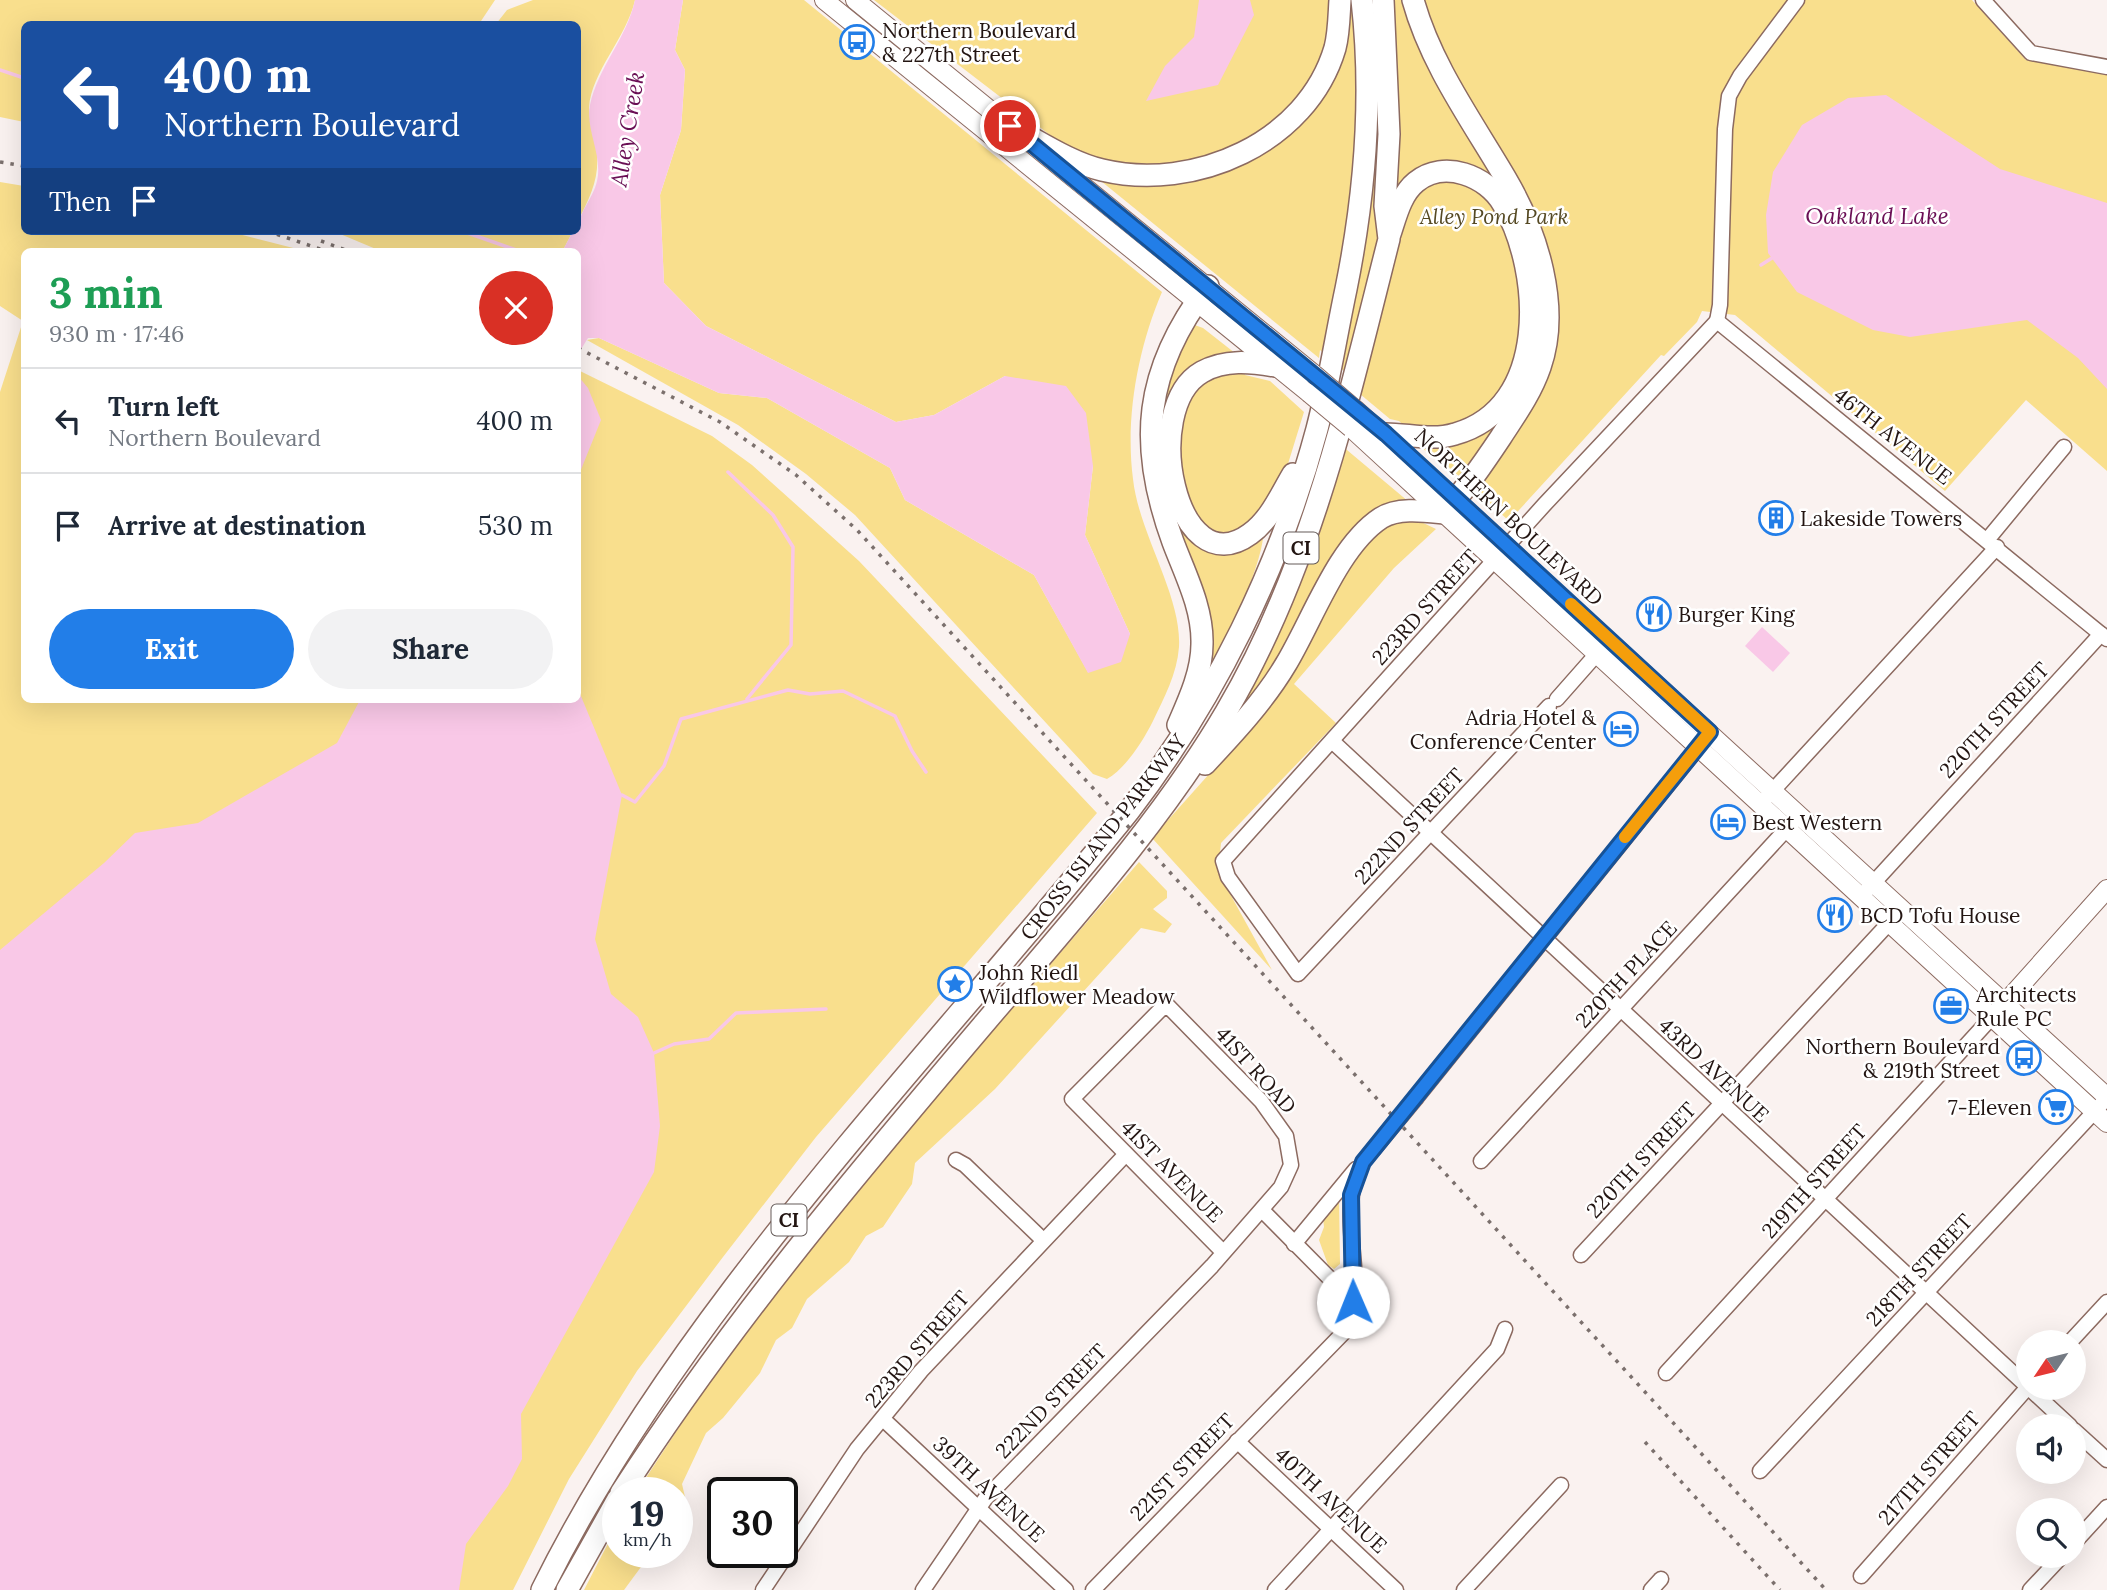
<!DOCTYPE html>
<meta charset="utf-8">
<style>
:root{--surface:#fff;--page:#f2f2f3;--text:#1f2937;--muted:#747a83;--line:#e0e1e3;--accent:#227ee8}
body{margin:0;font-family:Lora,serif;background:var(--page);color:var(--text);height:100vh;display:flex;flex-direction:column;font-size:26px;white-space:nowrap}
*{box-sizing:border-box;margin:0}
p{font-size:23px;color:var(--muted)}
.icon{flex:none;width:38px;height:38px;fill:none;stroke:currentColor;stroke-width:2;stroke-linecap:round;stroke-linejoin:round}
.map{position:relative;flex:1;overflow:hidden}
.details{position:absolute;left:21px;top:248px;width:560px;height:455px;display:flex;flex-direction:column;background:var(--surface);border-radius:10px;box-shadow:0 7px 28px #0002}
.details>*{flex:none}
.hud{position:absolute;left:21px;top:21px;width:560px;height:214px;border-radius:10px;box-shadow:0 7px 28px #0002;background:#1a4fa0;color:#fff;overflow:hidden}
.needle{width:46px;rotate:235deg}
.fabs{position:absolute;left:2016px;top:1330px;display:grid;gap:14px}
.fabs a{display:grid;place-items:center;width:70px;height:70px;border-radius:50%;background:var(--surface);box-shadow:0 7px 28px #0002;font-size:35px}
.speed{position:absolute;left:602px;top:1477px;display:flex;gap:14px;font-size:35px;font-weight:700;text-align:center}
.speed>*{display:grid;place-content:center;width:91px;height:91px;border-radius:50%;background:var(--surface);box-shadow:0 7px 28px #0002;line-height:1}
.speed small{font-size:18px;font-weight:400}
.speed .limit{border:4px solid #111;border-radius:10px;background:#fff;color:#111}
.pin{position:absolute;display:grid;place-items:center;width:60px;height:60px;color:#fff;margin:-30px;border:4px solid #fff;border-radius:50%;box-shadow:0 2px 7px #0007}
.me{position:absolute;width:77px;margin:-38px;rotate:359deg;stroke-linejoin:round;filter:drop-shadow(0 0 5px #0008)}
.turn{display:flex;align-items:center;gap:24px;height:147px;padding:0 28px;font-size:32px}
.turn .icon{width:91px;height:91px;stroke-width:2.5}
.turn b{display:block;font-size:49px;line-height:60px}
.then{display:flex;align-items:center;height:66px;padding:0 28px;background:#0003;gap:14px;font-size:26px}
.round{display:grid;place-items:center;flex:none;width:74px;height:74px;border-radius:37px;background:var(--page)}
.head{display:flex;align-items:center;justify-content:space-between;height:119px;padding:0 28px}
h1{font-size:42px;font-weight:800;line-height:52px;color:#1e9e55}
.action{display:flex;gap:14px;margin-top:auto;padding:14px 28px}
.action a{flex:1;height:80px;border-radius:42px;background:var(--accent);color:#fff;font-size:28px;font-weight:800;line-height:80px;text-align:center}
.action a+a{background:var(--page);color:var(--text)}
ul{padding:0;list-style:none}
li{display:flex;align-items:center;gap:21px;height:105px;padding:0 28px;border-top:2px solid var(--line)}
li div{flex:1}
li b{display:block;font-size:26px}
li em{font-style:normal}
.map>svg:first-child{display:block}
.green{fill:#f9df8d}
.water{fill:#f9c8e7}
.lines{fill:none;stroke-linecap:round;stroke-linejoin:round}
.stream{stroke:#f9c8e7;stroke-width:3.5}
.minor-casing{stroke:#8c6a60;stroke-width:17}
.major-casing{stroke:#8c6a60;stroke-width:20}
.highway-casing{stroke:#8c6a60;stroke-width:24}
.minor{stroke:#fff;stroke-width:14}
.major{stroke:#fff;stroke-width:18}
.highway{stroke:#fff;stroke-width:21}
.rail{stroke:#7b706d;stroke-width:3.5;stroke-dasharray:3.5 7;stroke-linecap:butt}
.minor-bridge-casing{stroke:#8c6a60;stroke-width:17;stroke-linecap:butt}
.major-bridge-casing{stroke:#8c6a60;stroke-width:20;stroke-linecap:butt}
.minor-bridge{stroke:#fff;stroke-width:14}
.major-bridge{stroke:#fff;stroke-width:18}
.route-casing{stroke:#165297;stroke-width:18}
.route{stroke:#227ee8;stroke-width:12}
.slow{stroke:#f59e0b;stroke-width:12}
.labels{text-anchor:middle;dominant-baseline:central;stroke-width:5;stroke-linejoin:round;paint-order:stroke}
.shield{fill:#fff;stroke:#655b59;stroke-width:2}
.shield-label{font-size:19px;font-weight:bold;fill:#231512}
.poi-label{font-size:21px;fill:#231512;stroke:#fff;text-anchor:start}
.park-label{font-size:21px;font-style:italic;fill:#554923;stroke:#fff}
.street-label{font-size:21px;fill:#231512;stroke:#fff}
.water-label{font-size:23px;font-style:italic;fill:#6a0f55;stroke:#fff}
</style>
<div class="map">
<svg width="2107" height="1590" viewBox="0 0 2107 1590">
<rect width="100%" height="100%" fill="#faf2f0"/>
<g class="green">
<path d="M0,0H495L479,24H24V122L0,117Z"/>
<path d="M533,0H635C627,37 591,72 589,108C589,120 594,134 596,145C601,176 591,195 578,221V24H496L507,10Z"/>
<path d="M683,0H804L1162,292C1138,348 1125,418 1133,479C1139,534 1182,596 1179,647C1177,674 1164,698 1153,721C1143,741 1126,768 1107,779L1093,774L855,515L806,474L738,425L587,340L599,338L719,393L767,398L890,468L905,500L1034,575L1088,672L1130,634L1085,535L1093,466L1005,376L934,415L896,422L706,326L664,283L660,195L681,130L685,70L675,50Z"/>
<path d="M874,0H1972L2026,60L2107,75V471L2026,400L1945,491L1735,315L1702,311L1697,322L1664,356L1661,355L1509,521L1463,479L1414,442L1421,441L1399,421L1390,419L1360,394L1358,383L1320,350L1319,358L1096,177L1106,178Z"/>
<path d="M0,182L24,186V231H227L309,252H24V700H427L0,989V392L23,321L0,306Z"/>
<path d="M333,231H573L562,252H383Z"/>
<path d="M1192,324L1203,328L1240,357L1166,411C1151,383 1179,348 1192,324Z"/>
<path d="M1243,369L1245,375L1270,381L1304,412L1283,480L1260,518L1227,538L1208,534L1188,513L1175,433L1180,405L1218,371Z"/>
<path d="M578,370L712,436L752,465L859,561L1097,813L816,1137L723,1257L637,1371L569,1479L513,1590H297L578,700Z"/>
<path d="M1341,445L1409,502L1392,506L1269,677L1242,708Z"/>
<path d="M1169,503L1189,536L1210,551L1240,548L1264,531C1260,577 1222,644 1201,688L1204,667Z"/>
<path d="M1394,519L1417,520L1436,529L1394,568L1294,684L1336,723L1221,843L1218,872L1272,970L1152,838L1235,745L1349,564L1374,531Z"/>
<path d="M1139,862L1167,891V898L1153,909L1172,924L1165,933L1141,928L995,1089L915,1163L912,1184L883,1227L866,1236L849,1262L807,1299L792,1328L776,1340L760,1373L723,1418L706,1433L682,1484L685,1497L677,1511V1493H636L710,1380L827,1228L964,1064Z"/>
<path d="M1339,1196L1340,1264L1334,1269L1328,1265L1319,1240L1324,1227L1323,1217Z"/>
<path d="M618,1524V1552H652L624,1590H584Z"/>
</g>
<g class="water">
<path d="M635,0H683L675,50L685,70L681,130L660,195L664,283L706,326L896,422L934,415L1005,376L1066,386L1086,413L1093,466L1085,535L1130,634L1121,662L1088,673L1034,575L905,500L890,468L767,398L719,393L599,338H588L578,354V252H562L573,231H578C578,212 593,199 597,181C603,156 585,129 590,105C598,67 627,38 635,0Z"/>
<path d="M1199,0H1250L1254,15L1218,85L1146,101L1165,66L1194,37Z"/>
<path d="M1886,95L2000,169L2107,203V389L2078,358L2027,320L1910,337L1873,330L1797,292L1768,253L1766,215L1773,172L1802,125L1848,98Z"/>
<path d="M578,376L588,388L601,420L578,477Z"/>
<path d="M1762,627L1790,653L1773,672L1745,646Z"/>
<path d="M578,689L622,795L595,939L611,994L638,1017L654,1053L660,1126L654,1172L521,1414L522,1459L508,1486L466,1544L459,1590H0V950L104,863L135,833L198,823L337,743L360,700H578Z"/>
</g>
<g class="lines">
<g class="stream">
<path d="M0,70L24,78"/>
<path d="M462,231L522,252"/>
<path d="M1761,265L1772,258"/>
<path d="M728,472L773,515L793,547L791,645L747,699"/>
<path d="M622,795L635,802L664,766L681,719L788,690L810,694L843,691L895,716L912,751L926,772"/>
<path d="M654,1053L674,1044L709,1039L736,1013L826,1009"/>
</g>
<g class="minor-casing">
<g id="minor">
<path d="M1983,0L2031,53L2107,67"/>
<path d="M1717,321L2107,639"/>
<path d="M1717,321L1720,305L1725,129L1729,96L1740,76L1797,0"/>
<path d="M1988,539L2064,447"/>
<path d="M1557,699L1602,648"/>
<path d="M1549,706L1298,974L1228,877L1223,861L1544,505L1717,321"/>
<path d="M1332,741L2070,1426"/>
<path d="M1767,797L1997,547"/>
<path d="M1867,890L2101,634"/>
<path d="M1417,1097L1705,739"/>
<path d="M956,1160L965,1165L1043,1240"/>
<path d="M1481,1161L1793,822"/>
<path d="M1262,1210L1353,1302"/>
<path d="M1294,1244L1356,1169"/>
<path d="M1581,1255L1902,909"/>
<path d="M2070,1342L2107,1302"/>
<path d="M1666,1373L1992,1017"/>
<path d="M883,1419L1066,1590"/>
<path d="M2074,1430L2107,1460"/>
<path d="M1237,1441L1396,1590"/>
<path d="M1760,1471L2107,1098"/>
<path d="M2074,1543L2107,1507"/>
<path d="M1861,1576L2028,1387"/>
<path d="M763,1590L857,1449L921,1371L1126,1154"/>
<path d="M923,1590L985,1499L1212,1266L1281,1187L1291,1165L1286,1136L1261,1101L1166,1004L1072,1099L1222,1251"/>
<path d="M1093,1590L1350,1326C1367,1276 1334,1211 1363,1162"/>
<path d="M1275,1590L1497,1349L1505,1329"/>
<path d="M1464,1590L1561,1485"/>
<path d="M1651,1590L1661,1579"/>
<path d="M2030,1590L2062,1556"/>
</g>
</g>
<g class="major-casing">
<g id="major">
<path d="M824,0L1309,393"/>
<path d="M855,0L1314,374"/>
<path d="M1356,410L2107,1097"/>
<path d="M1351,428L2107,1123"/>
<path d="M1997,1012L2107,889"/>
</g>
</g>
<g class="highway-casing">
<g id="highway">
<path d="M1010,126C1039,141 1069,162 1102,170C1194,192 1307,143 1335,48C1339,33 1339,15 1340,0"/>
<path d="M1275,366C1251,362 1225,359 1202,372C1139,408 1176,588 1250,534C1270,520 1281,494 1293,474"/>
<path d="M1386,434C1408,434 1433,441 1455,434C1549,408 1543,273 1503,204C1487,176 1444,159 1416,182C1401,194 1396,216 1390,234"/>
<path d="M1178,725C1189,700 1202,672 1202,644C1203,608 1185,574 1173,542C1137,444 1144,370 1208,286"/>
<path d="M1205,764C1234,733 1264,701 1286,664C1312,621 1338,546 1381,518C1398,507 1425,511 1444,513C1466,489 1483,464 1501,437C1516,414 1531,393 1540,367C1561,307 1537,232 1506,179C1472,121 1431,65 1413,0"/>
<path d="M621,1493C729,1325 854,1177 983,1025C1066,927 1161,823 1226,712C1312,567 1348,400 1389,239L1385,206L1389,134L1383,0"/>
<path d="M542,1590C684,1303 929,1060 1129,811C1215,699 1280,567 1317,429C1329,383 1336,336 1346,289C1365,195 1373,96 1362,0"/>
<path d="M567,1590L618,1499"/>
</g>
</g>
<use href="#minor" class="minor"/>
<use href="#major" class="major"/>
<use href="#highway" class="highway"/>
<g class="rail">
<path d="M0,162L24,166"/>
<path d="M267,231L329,252"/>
<path d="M321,241L351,252"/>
<path d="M578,348L720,422L796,475L857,530L1826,1590"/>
<path d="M1645,1442L1780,1590"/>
</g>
<g class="minor-bridge-casing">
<path id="minor-bridge" d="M1373,1150L1417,1097"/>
</g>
<g class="major-bridge-casing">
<g id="major-bridge">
<path d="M1314,374L1356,410"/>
<path d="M1309,393L1351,428"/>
</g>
</g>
<use href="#minor-bridge" class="minor-bridge"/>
<use href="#major-bridge" class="major-bridge"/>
</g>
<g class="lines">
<g class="route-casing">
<path id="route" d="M1010,126L1386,434L1710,732L1363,1162L1351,1195L1353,1302"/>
</g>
<use href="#route" class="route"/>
<path class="slow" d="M1571,604L1710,732L1625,837"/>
</g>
<defs>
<g id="bus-ring" transform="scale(1.75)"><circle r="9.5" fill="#fff" stroke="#227ee8" stroke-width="1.5"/><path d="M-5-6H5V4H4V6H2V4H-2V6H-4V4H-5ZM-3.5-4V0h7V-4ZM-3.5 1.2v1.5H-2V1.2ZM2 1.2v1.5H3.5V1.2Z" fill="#227ee8"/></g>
<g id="building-ring" transform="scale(1.75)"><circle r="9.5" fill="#fff" stroke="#227ee8" stroke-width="1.5"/><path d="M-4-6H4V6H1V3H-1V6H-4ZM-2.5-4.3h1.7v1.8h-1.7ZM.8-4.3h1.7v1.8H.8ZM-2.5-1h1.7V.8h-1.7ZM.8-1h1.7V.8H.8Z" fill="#227ee8"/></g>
<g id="restaurant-ring" transform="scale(1.75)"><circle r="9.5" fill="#fff" stroke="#227ee8" stroke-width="1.5"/><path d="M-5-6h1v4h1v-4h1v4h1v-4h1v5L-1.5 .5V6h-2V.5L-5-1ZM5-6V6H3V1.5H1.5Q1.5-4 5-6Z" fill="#227ee8"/></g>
<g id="hotel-ring" transform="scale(1.75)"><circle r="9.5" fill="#fff" stroke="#227ee8" stroke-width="1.5"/><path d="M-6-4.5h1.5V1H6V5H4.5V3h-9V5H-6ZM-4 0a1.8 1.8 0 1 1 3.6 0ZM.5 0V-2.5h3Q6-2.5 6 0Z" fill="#227ee8"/></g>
<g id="sight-ring" transform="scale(1.75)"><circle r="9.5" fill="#fff" stroke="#227ee8" stroke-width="1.5"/><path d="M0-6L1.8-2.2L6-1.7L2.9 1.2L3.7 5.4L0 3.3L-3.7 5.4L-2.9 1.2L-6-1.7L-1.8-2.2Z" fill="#227ee8"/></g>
<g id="office-ring" transform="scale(1.75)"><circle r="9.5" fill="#fff" stroke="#227ee8" stroke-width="1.5"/><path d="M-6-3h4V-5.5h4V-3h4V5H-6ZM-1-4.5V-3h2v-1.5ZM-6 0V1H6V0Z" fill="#227ee8"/></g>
<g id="supermarket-ring" transform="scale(1.75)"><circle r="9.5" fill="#fff" stroke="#227ee8" stroke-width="1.5"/><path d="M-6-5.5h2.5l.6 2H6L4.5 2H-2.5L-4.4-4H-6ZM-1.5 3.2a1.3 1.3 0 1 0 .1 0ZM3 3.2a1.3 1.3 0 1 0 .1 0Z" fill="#227ee8"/></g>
</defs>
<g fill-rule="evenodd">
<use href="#bus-ring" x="857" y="42"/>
<use href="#building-ring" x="1776" y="518"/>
<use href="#restaurant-ring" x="1654" y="614"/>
<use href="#hotel-ring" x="1621" y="729"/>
<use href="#hotel-ring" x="1728" y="822"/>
<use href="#restaurant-ring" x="1835" y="915"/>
<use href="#sight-ring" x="955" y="984"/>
<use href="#office-ring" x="1951" y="1006"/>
<use href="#bus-ring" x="2024" y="1058"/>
<use href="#supermarket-ring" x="2056" y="1107"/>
</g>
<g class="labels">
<g class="shield">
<rect x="1283.5" y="532.5" width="35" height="31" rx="5"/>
<rect x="771.5" y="1204.5" width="35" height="31" rx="5"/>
</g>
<g class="shield-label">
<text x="1301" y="548">CI</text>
<text x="789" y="1220">CI</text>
</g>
<g class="poi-label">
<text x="882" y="30">Northern Boulevard<tspan x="882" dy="24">&amp; 227th Street</tspan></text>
<text x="1800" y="518">Lakeside Towers</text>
<text x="1678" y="614">Burger King</text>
<text x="1596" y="717" text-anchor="end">Adria Hotel &amp;<tspan x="1596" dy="24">Conference Center</tspan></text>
<text x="1752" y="822">Best Western</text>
<text x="1860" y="915">BCD Tofu House</text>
<text x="979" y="972">John Riedl<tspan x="979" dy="24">Wildflower Meadow</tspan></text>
<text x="1976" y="994">Architects<tspan x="1976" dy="24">Rule PC</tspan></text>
<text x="2000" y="1046" text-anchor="end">Northern Boulevard<tspan x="2000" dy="24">&amp; 219th Street</tspan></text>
<text x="2032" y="1107" text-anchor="end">7-Eleven</text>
</g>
<g class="park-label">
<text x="1494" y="216">Alley Pond Park</text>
</g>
<g class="street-label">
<text transform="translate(1893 436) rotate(38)">46TH AVENUE</text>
<text transform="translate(1509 517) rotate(43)">NORTHERN BOULEVARD</text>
<text transform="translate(1425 607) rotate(-48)">223RD STREET</text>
<text transform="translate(1994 720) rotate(-47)">220TH STREET</text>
<text transform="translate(1409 826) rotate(-47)">222ND STREET</text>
<text transform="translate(1103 837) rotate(-52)">CROSS ISLAND PARKWAY</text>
<text transform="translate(1626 974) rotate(-47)">220TH PLACE</text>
<text transform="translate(1256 1070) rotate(48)">41ST ROAD</text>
<text transform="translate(1714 1070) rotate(43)">43RD AVENUE</text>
<text transform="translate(1641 1160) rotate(-47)">220TH STREET</text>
<text transform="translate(1172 1171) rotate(45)">41ST AVENUE</text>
<text transform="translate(1814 1181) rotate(-48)">219TH STREET</text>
<text transform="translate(1919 1270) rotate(-47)">218TH STREET</text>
<text transform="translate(917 1349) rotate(-49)">223RD STREET</text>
<text transform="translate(1051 1401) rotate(-46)">222ND STREET</text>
<text transform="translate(1182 1467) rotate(-46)">221ST STREET</text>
<text transform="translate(1929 1468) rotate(-49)">217TH STREET</text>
<text transform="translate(989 1489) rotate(43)">39TH AVENUE</text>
<text transform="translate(1331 1500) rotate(43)">40TH AVENUE</text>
</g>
<g class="water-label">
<text transform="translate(627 129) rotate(-81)">Alley Creek</text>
<text x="1877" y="215">Oakland Lake</text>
</g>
</g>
</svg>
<div class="fabs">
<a><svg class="needle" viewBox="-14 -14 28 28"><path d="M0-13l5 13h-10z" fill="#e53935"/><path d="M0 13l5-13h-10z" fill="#747a83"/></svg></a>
<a><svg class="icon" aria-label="sound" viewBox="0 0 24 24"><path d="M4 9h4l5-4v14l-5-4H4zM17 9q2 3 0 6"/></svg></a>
<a><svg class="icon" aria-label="search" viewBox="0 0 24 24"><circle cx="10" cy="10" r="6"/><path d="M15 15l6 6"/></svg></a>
</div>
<div class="speed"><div>19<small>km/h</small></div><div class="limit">30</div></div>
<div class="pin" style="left:1010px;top:126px;background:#d93025"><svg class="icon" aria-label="arrive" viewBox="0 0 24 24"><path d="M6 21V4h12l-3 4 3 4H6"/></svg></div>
<svg class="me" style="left:1353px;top:1302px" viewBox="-20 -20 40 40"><circle r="19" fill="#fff"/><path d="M0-13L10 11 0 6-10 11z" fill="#227ee8"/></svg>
<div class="hud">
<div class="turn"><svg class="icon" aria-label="left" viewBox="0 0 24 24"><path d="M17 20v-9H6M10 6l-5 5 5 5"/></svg><div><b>400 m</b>Northern Boulevard</div></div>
<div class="then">Then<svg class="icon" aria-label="arrive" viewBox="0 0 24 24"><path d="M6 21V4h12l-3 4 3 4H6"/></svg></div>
</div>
<section class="details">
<div class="head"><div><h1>3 min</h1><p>930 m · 17:46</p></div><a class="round" style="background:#d93025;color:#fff"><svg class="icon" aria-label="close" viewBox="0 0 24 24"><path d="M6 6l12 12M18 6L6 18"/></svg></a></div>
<ul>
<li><svg class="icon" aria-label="left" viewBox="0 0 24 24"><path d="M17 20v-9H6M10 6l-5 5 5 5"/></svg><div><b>Turn left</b><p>Northern Boulevard</p></div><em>400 m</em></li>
<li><svg class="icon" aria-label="arrive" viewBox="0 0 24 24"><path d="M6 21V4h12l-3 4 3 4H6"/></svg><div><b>Arrive at destination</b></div><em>530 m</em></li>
</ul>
<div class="action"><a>Exit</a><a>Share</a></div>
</section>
</div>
